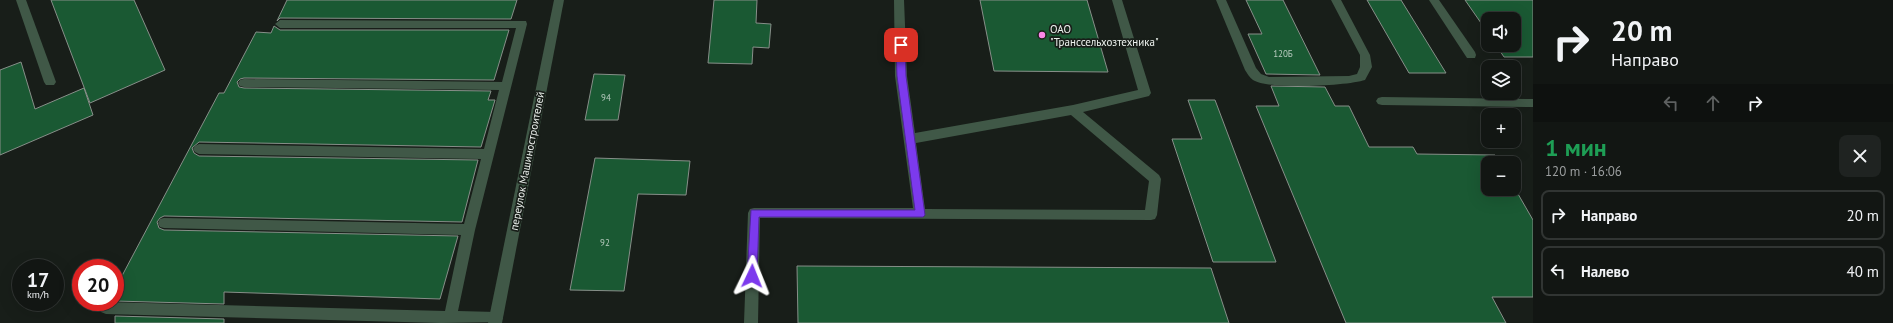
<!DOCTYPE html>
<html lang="ru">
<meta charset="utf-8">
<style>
:root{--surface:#121613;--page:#1f2321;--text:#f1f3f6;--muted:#9c9fa0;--line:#313533}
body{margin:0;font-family:"PT Sans",sans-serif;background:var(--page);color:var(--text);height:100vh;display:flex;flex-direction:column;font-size:15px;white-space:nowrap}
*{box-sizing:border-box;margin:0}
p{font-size:13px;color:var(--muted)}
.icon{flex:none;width:22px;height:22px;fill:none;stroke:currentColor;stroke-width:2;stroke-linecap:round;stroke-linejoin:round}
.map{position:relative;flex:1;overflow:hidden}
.side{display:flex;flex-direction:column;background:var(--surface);width:360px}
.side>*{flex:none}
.top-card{background:#121613;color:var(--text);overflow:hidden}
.buttons{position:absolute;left:1481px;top:12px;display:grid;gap:8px}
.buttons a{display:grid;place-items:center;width:40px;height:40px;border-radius:8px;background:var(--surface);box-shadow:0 4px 16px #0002,0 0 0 1px var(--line);font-size:20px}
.speed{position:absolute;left:12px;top:259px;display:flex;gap:8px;font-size:20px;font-weight:700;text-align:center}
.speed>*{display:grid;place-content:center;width:52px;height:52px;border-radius:50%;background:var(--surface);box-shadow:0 4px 16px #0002,0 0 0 1px var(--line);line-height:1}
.speed small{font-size:10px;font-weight:400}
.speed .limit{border:6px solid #d22;background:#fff;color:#111}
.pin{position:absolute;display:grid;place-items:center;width:34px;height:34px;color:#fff;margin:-17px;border-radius:8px;box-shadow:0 2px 6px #0006}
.me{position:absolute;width:44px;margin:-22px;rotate:2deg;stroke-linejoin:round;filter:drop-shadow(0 0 3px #0008)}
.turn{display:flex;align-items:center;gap:14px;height:84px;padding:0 12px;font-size:18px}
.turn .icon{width:52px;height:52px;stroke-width:2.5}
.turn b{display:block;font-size:28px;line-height:34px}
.lanes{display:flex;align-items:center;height:38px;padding:0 12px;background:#0003;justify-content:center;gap:20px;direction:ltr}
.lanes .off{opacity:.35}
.round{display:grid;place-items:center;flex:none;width:42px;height:42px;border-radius:8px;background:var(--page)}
.overview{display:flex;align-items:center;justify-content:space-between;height:68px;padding:0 12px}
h1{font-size:24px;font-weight:800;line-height:30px;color:#1e9e55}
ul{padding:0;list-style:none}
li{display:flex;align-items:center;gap:12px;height:50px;margin:0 8px 6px;padding:0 4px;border:2px solid var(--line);border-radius:8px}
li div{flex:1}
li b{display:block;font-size:15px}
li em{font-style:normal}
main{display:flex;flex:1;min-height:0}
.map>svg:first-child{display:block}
.building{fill:#1a5933;stroke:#878f89}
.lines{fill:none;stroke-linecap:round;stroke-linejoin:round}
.lane{fill:#405847;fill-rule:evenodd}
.street{fill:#405847;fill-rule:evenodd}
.route{fill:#7c3aed;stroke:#51269a}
.poi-dot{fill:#fa87e8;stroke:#181e19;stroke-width:1.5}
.labels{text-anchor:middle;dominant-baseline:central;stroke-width:3.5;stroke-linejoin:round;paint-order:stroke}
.number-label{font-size:9px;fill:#b9ccc0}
.poi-label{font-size:11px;fill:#eef3ef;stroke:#181e19;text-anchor:start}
.street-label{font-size:11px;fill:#eef3ef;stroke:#181e19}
</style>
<main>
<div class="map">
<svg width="1533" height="323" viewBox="0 0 1533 323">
<rect width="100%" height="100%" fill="#181e19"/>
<g class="building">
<path d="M51,0H134L165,70L90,103Z"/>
<path d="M287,0H517L511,19L280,18L277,21Z"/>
<path d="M714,0H757L756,23L771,24L769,48L753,47L752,64L708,63Z"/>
<path d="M980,0H1087L1108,72L994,71Z"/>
<path d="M1246,0H1283L1320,75L1266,74L1248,34H1262Z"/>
<path d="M1367,0H1401L1446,73H1409Z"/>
<path d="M1465,0H1533V57H1504L1496,45H1514V19H1488V33Z"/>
<path d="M274,26L280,30H509L494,80L244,78L240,79L237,82L239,87L244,88L491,91L488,100H495L481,147L199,142L192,148L194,153L199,156L478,160L462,222L164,216L160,218L157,222L159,228L164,230L458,236L440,299L224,292V304L115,301V289L219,93H224L256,32L271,33Z"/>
<path d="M21,62L35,109L84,88L93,115L0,155V70Z"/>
<path d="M594,74L625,75L618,120H585Z"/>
<path d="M1271,86L1325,87L1335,106H1349L1369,147H1413L1417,154L1495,155L1500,163H1488V189H1514V187L1533,220V297H1492L1506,323H1346L1256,106H1279Z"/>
<path d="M1188,100H1215L1276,262H1213L1172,139H1202Z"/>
<path d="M595,158L690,161L686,195L638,194L624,291L570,290Z"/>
<path d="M797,266L1211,268L1229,323H798Z"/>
<path d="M115,316L224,319V323H115Z"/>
</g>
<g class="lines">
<g class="lane">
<path d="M16,0H26L56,82L54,85H46L44,82Z"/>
<path d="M894,0H904L907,76L915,133L1073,105L1138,90L1112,0H1122L1151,93L1149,96L1145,97L1083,112L1159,175L1161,179L1157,215L1155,219L1151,220L760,218L758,323H744L748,213L750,209L754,208H913L895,76ZM1071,115L1149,181L1145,210L925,209L916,143Z"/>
<path d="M1216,0H1226L1256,68L1261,74L1269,77L1349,76L1357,74L1360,67V55L1331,0H1341L1370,55L1372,67L1365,80C1347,86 1268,90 1253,80C1250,78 1247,73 1245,70Z"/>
<path d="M1429,0H1439L1475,52L1476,55L1475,58H1467Z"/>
<path d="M280,20L526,21L527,24L475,230L458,311L496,312L501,314L503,318L501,322L441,323L106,314L101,312L99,308L101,304L106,302L445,311L461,235L164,228L160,227L158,223L160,219L164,218L464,224L481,159L199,154L195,152L193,149L195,146L199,144L484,149L499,90L244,87L240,86L238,83L240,80L244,79L502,82L516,28H280L275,24Z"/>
<path d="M1382,97L1533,99V107L1382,105L1378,104L1376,101L1378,98Z"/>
</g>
<path class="street" d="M554,0H564L502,323H488Z"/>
</g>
<path class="route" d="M901,42L905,45L906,76L925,215L923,217H759L757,276L756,279L752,280L749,279L747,276L751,210H915L897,76L896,45Z"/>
<circle class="poi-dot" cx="1042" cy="35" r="4"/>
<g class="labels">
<g class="number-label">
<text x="1283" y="53">120Б</text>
<text x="606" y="97">94</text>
<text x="605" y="242">92</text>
</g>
<g class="poi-label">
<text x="1050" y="29">ОАО<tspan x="1050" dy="13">"Транссельхозтехника"</tspan></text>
</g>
<g class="street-label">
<text transform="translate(527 161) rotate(-79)">переулок Машиностроителей</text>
</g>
</g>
</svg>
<div class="buttons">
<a><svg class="icon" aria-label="sound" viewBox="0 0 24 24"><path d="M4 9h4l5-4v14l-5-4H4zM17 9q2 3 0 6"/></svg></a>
<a><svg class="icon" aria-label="layers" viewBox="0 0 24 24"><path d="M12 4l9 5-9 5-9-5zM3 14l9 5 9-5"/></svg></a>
<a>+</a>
<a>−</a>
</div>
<div class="speed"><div>17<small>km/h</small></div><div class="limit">20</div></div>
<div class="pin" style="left:901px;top:45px;background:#d93025"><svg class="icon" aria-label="arrive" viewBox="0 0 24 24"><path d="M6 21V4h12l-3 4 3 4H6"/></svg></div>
<svg class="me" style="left:752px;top:276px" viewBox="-20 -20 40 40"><path d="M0-17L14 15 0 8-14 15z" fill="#7c3aed" stroke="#fff" stroke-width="4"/></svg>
</div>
<section class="side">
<div class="top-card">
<div class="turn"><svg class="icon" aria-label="right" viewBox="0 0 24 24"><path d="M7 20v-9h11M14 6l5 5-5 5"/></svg><div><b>20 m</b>Направо</div></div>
<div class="lanes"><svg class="icon off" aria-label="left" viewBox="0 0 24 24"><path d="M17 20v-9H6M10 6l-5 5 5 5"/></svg><svg class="icon off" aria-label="ahead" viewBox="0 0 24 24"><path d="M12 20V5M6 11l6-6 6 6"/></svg><svg class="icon" aria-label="right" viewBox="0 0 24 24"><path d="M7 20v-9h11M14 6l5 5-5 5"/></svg></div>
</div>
<div class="overview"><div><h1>1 мин</h1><p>120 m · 16:06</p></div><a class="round"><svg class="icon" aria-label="close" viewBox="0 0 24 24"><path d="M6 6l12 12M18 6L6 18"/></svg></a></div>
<ul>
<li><svg class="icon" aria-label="right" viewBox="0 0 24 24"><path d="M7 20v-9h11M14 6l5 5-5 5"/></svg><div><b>Направо</b></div><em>20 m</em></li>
<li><svg class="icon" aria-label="left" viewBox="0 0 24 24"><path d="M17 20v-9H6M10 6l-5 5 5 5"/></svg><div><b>Налево</b></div><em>40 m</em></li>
</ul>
</section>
</main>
